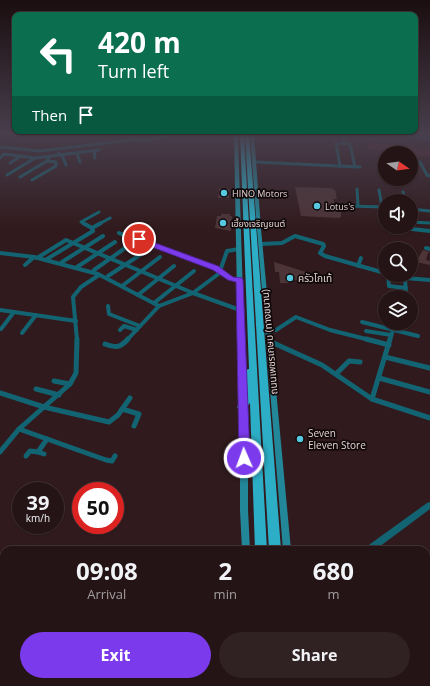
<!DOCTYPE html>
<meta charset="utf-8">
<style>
:root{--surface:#241416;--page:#302123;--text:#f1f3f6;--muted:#a39ea1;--line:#413335;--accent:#7c3aed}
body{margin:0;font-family:"Open Sans","Noto Sans Thai",sans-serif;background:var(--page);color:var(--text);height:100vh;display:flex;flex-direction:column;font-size:15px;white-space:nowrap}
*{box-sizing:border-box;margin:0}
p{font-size:13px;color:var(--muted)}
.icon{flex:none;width:22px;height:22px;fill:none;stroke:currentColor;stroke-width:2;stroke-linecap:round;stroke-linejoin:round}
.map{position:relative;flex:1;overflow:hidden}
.panel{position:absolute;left:0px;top:546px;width:430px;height:140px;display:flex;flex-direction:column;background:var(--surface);border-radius:12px 12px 0 0;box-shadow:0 1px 3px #0004,0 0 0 1px var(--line)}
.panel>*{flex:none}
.banner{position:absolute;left:12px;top:12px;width:406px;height:122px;border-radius:8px;box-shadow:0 1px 3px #0004,0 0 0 1px var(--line);background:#0b6e4f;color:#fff;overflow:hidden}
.needle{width:26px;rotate:103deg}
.buttons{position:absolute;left:378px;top:146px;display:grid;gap:8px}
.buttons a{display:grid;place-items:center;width:40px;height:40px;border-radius:50%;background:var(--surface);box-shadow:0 1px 3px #0004,0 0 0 1px var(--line);font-size:20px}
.speed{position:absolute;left:12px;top:482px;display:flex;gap:8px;font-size:20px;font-weight:700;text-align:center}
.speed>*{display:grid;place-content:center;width:52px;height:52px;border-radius:50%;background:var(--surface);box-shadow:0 1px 3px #0004,0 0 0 1px var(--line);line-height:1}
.speed small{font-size:10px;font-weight:400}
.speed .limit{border:6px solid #d22;background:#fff;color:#111}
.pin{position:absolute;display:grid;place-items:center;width:34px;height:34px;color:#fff;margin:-17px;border:2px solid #fff;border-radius:50%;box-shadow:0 1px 4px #0007}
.me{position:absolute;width:44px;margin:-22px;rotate:358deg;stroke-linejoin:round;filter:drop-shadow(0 0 3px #0008)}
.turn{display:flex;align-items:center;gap:14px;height:84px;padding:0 20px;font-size:18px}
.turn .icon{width:52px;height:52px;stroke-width:2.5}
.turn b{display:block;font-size:28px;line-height:34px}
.then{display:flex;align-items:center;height:38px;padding:0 20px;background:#0003;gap:8px;font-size:15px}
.eta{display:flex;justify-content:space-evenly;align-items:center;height:68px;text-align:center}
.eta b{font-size:24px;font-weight:700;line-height:28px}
.primary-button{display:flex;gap:8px;margin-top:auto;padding:8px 20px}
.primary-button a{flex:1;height:46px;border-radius:24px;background:var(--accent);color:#fff;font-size:16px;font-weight:700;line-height:46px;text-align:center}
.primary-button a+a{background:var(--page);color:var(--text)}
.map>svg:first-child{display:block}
.green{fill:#581c29}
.building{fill:#4c3437}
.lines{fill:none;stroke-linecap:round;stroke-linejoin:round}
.minor-far3{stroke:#136473;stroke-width:3}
.minor-far2{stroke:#136473;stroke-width:4}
.minor-far1{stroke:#136473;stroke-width:5}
.minor{stroke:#136473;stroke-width:6}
.tertiary{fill:#136473;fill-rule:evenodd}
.secondary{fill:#23879a;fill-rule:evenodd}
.trunk{fill:#2caec6;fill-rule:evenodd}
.route{fill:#7c3aed;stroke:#51269a}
.poi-dot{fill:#56c9e1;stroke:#110809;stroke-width:1.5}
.labels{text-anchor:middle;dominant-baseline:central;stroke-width:3.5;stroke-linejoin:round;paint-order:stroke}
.far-poi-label{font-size:9px;fill:#e3d3d5;stroke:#110809;text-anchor:start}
.poi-label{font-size:10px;fill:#e3d3d5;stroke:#110809;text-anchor:start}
.street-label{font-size:10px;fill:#e3d3d5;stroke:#110809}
</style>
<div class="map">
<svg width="430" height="686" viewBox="0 0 430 686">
<rect width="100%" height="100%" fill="#301a1d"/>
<path class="green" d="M368,142L430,149V157L411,154V153L367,149Z"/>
<g class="building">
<path d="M295,187L331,188L335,190L337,199H333L337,212H341V217L338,218L301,216Z"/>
<path d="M219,189H229V198H218Z"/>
<path d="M221,214H230V216H232L231,231L215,228L217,216H221Z"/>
<path d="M423,250L430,252L428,253L426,260L430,261V265L416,262Z"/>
<path d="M274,262L309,273L298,280H293L289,283H280L279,272H275Z"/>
<path d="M342,682H367L366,686H341Z"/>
</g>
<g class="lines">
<g class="minor-far3">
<path d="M9,134L17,135"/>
<path d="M135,134L130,139L143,141L169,135L197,134"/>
<path d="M195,134H213"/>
<path d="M300,134H321"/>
<path d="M343,134L344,143"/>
<path d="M395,134L430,139"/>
<path d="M0,147L40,151L131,140"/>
<path d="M94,151L95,158"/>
<path d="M59,153V155L99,150"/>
<path d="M77,153L80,162"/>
<path d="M62,155L66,165"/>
<path d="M0,158L4,154L35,158L59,155"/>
<path d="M255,162L360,167"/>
<path d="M420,162L427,175L430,176"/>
<path d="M10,163L21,156"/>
<path d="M340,166L336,143L350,144L355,167"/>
<path d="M7,175L35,158"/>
<path d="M20,177L47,161"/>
<path d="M32,180L56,166V162L47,161L50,156"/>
<path d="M357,189L358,206"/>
<path d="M379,190L382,207"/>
<path d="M403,192L405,201"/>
<path d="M348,206L385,207"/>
<path d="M411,209L430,211"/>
<path d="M411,222L430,223"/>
<path d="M85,224L81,222L99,212"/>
<path d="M99,224L110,218"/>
</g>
<g class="minor-far2">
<path d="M92,228L101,223"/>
<path d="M412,229L430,231"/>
<path d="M119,233L133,239H139L215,268L230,279L239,280"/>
<path d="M261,244L282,243L295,236L323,244L324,246L320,253L325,256L385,273"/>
<path d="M426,248L430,249"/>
<path d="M0,253L34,257L98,274L159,306L193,293L221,272"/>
<path d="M37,258L66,240L193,293L240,310"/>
<path d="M47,259L93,231L92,228L83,223"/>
<path d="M62,262L103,236"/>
<path d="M25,265L34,257"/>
<path d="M358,266L361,258"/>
<path d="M77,267L115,242"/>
<path d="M94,270L128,246"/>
<path d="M220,271L227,251L239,249"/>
<path d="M388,275L389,286L406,288"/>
<path d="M108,276L143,253"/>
<path d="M122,286L160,257"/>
<path d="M138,295L174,266"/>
<path d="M406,297L405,278L430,280"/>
<path d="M154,303L194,271"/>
<path d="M108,306L109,314L140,326"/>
<path d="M0,310L76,321"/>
<path d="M362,322L418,336"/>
<path d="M1,329L14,312"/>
<path d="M120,330L124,326L137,330"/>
<path d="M269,331L276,330L296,317L330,330L370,340"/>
<path d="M366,331L391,335"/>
<path d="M22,333L36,315"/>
<path d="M77,340L73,297L81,287L99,275"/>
<path d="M127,340L159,306"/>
<path d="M390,340L395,323"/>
</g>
<g class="minor-far1">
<path d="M366,339L389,345"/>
<path d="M269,341L322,365L372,399L430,418"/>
<path d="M105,344C116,348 120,348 128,339"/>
<path d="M385,357L430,368"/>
<path d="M336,374L349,361L360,362"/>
<path d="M379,378L430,392"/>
<path d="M54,381L70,384"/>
<path d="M36,389L59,395"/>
<path d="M0,393L44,407L109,422L118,415L130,398"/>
<path d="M372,399L390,339"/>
<path d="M122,409L139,414L134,426"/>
<path d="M19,429L106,460L112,461L115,456"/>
<path d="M0,452L19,429L70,384L76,373L77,339"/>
<path d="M38,452L44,454"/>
<path d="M26,456L30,451L38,452L47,439"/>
</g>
<g class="minor">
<path d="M0,653L4,642"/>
<path d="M142,682L146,686"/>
</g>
<path class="tertiary" d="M430,502V509L375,550H365L366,547L427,503Z"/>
<g class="secondary">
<path d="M234,134H238L248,458V510L250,550H242L240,510V458Z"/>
<path d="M250,134H254L261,229L291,550H283L257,229Z"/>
<rect x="246" y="682" width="10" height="4"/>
<rect x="293" y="682" width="10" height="4"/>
</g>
<g class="trunk">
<path d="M240,134H244L267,550H255L250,403L245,409H239L237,407L242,401L244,372L245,370L249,369Z"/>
<path d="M245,134H249L281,550H269Z"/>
<rect x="260" y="682" width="14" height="4"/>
<rect x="276" y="682" width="14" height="4"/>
</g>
</g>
<linearGradient id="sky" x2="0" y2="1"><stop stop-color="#1a0e10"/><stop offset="0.58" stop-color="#483e4c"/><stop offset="1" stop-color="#483e4c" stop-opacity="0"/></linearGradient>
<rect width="430" height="230" fill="url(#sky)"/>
<path class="route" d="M139,237L218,266L233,277L242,278L243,280L250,458L248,462L244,463L240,462L239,458L236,282L228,280L213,270L136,241L135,239Z"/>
<g class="poi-dot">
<circle cx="224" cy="193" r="4"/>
<circle cx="317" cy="206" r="4"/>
<circle cx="223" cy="223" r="4"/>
<circle cx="290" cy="278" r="4"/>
<circle cx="300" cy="439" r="4"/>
</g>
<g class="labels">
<g class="far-poi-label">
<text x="232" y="193">HINO Motors</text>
<text x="325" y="206">Lotus's</text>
<text x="231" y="223">เฮี้ยงเจริญยนต์</text>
</g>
<g class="poi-label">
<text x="298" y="278">ครัวโกเท้</text>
<text x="308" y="433">Seven<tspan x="308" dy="12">Eleven Store</tspan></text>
</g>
<g class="street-label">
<text transform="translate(269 342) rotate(-95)">ถนนเพชรเกษม (ทางขนาน)</text>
</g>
</g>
</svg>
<div class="buttons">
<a><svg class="needle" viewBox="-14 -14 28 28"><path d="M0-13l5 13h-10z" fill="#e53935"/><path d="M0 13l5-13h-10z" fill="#a39ea1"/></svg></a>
<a><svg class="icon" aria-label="sound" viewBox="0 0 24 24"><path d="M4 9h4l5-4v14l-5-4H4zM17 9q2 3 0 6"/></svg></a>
<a><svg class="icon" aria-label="search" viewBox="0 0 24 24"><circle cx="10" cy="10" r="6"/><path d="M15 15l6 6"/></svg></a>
<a><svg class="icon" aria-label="layers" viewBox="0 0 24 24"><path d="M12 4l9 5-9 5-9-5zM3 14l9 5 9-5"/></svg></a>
</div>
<div class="speed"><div>39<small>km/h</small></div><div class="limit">50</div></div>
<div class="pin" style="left:139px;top:239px;background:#d93025"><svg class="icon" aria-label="arrive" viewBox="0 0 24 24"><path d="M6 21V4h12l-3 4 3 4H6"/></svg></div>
<svg class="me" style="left:244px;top:458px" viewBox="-20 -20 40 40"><circle r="17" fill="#7c3aed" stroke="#fff" stroke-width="3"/><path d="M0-11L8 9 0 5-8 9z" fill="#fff"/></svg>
<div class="banner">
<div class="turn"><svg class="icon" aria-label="left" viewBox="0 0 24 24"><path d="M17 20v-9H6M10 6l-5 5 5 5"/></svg><div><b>420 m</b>Turn left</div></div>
<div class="then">Then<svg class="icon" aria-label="arrive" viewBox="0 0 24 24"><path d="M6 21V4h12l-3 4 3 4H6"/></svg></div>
</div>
<section class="panel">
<div class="eta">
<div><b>09:08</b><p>Arrival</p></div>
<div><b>2</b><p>min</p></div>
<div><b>680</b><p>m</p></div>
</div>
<div class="primary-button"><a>Exit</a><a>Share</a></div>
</section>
</div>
